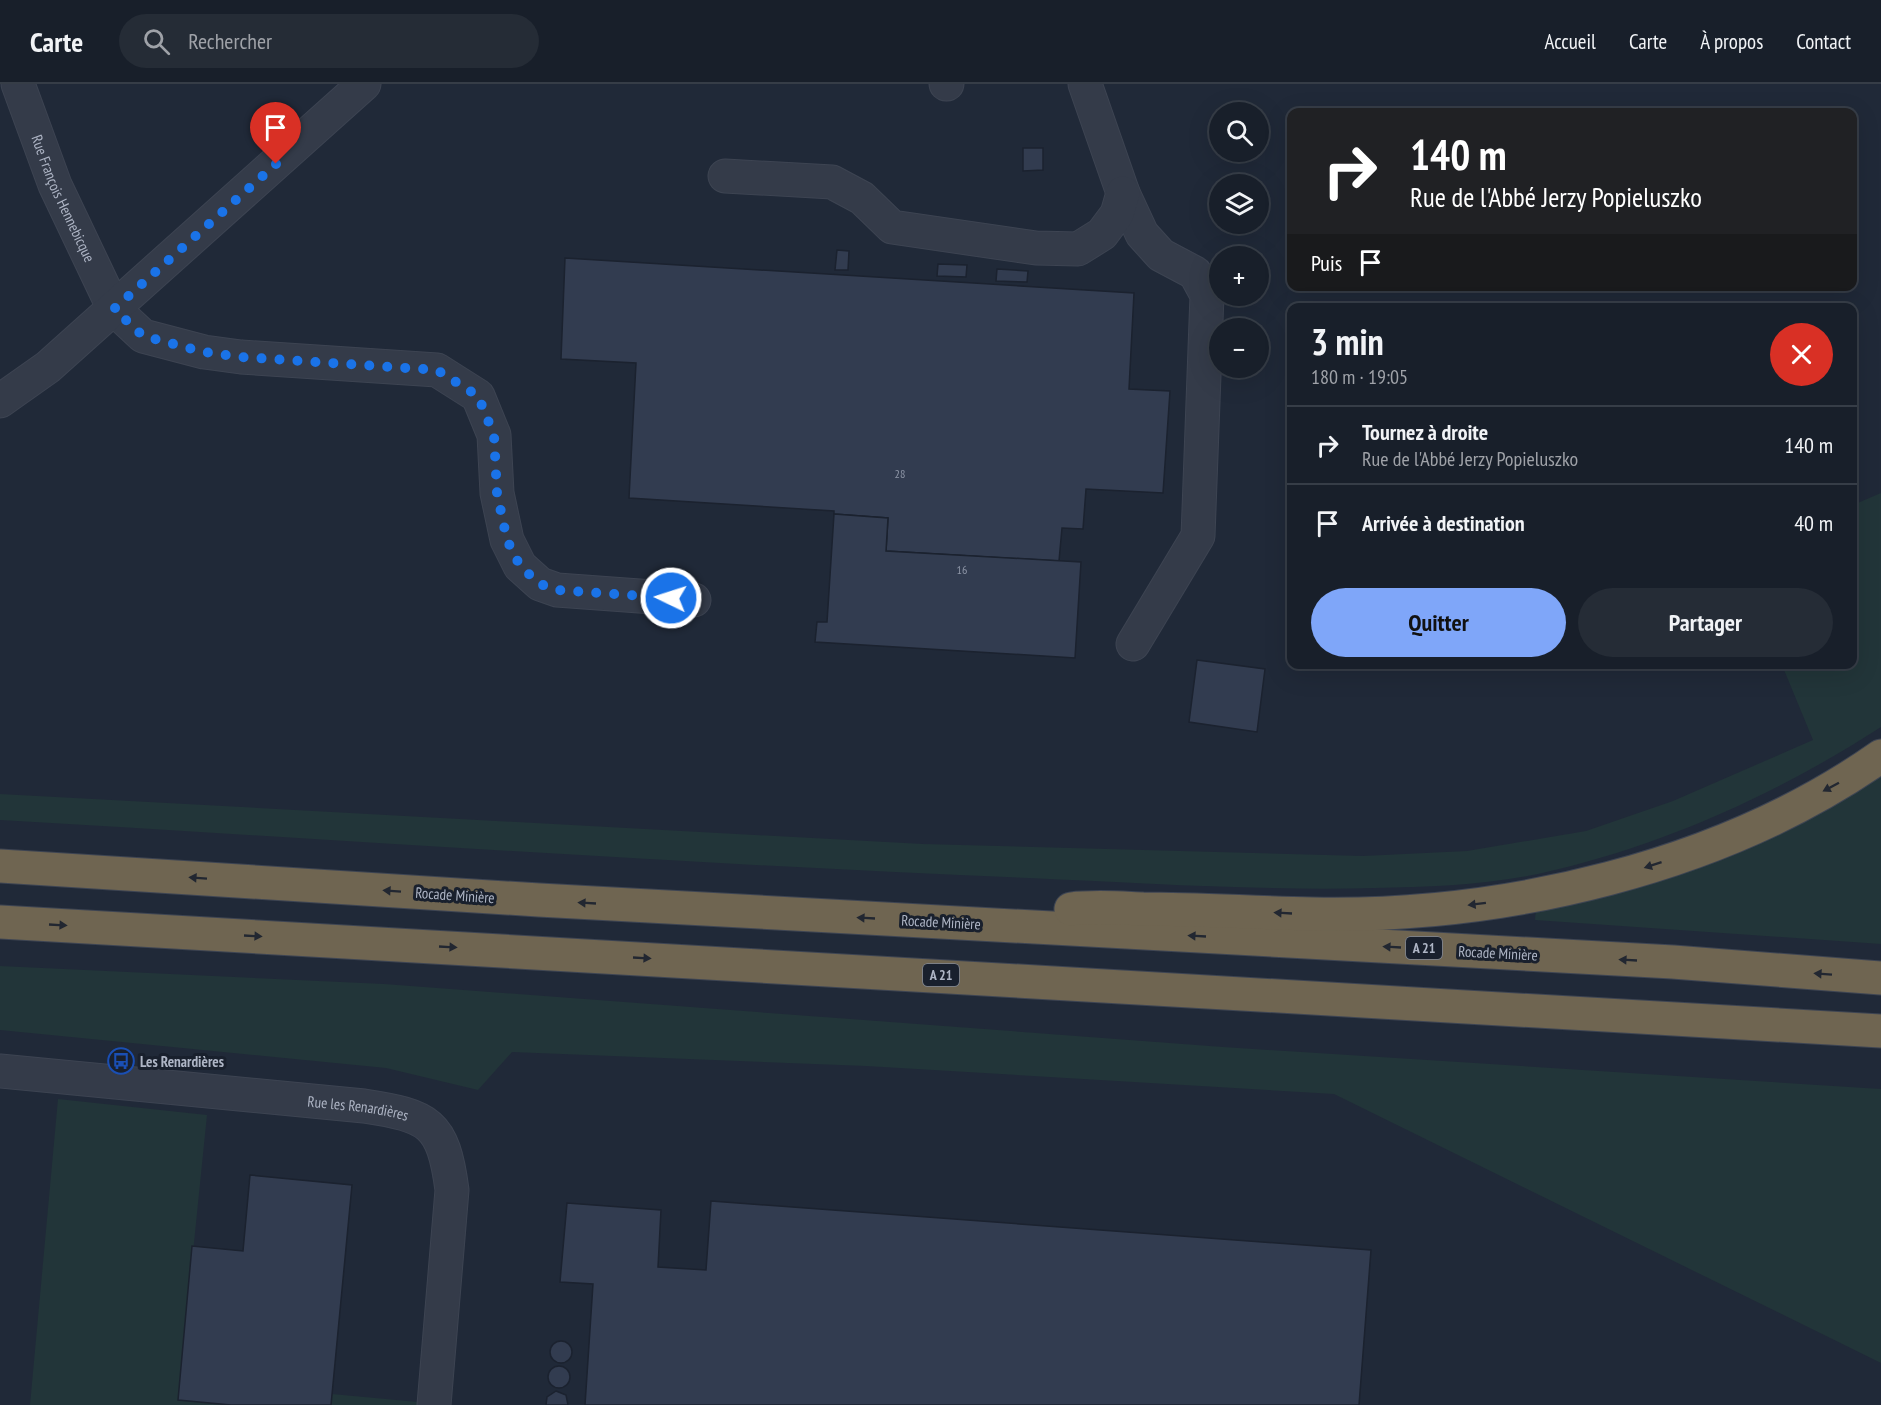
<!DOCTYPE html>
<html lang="fr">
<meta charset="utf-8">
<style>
:root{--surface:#181f2a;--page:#252c36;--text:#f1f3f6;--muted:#9fa2a8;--line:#363d47;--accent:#7fa6f9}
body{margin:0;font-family:"PT Sans Narrow",sans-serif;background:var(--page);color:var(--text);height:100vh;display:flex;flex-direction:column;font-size:22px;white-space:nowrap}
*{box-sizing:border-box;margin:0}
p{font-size:20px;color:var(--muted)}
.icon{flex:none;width:33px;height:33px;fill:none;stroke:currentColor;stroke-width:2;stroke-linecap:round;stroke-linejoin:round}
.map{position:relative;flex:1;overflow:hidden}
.drawer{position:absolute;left:1287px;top:219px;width:570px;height:366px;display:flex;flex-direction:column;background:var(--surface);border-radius:12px;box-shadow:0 6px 24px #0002,0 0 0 2px var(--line)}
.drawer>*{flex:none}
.guide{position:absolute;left:1287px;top:24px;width:570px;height:183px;border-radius:12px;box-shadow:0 6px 24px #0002,0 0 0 2px var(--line);background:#202124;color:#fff;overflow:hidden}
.fabs{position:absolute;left:1209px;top:18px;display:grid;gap:12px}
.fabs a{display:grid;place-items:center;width:60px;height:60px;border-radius:50%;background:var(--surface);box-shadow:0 6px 24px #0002,0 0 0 2px var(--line);font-size:30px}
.pin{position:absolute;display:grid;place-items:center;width:51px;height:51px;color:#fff;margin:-62px -26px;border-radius:50% 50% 50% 0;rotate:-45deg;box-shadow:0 0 6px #0007}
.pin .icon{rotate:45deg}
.me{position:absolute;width:66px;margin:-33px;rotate:274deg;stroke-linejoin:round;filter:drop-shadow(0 0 4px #0008)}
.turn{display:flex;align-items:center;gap:21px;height:126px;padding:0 24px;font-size:27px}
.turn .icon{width:78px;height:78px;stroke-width:2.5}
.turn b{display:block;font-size:42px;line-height:51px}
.then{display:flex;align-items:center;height:57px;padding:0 24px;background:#0003;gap:12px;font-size:22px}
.round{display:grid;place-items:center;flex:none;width:63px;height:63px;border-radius:32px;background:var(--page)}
.summary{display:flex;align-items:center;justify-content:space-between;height:102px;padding:0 24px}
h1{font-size:36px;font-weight:700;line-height:45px}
.action{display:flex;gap:12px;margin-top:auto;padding:12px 24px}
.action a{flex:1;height:69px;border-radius:36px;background:var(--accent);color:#111;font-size:24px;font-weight:700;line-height:69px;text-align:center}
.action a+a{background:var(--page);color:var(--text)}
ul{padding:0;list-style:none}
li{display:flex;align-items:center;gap:18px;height:78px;padding:0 24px;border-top:2px solid var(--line)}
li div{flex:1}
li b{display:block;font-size:22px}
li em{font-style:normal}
header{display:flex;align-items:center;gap:36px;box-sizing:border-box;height:84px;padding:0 30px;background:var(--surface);border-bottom:2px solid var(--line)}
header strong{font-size:28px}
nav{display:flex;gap:33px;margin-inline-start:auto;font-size:21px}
.search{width:420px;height:54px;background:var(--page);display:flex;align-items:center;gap:15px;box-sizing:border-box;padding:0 21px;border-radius:33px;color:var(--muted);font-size:22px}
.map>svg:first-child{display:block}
.green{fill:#223539}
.building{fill:#323c50;stroke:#1b222f;stroke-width:1.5}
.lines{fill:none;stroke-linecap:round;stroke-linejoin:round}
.minor-casing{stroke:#3d4452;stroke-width:35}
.highway-casing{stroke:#3e4553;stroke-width:35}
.minor{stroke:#343b49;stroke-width:33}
.highway{stroke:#6f6551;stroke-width:33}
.oneway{fill:#222731}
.route{stroke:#1a73e8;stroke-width:10;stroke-dasharray:0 18}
.labels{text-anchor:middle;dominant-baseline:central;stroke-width:6;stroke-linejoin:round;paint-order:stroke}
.number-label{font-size:12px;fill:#8d95a6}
.shield{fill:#19202d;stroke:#818897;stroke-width:1.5}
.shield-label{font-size:14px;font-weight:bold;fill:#aeb5c5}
.street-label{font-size:15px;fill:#aeb5c5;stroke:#19202d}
.poi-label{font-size:15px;font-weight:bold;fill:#aeb5c5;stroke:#19202d;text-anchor:start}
</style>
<header>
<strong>Carte</strong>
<div class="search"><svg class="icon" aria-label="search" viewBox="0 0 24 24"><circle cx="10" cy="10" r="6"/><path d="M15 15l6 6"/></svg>Rechercher</div>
<nav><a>Accueil</a><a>Carte</a><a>À propos</a><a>Contact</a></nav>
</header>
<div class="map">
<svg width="1881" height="1321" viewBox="0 0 1881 1321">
<rect width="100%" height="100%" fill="#202938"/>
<g class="green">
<path d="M1881,409V643C1776,711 1660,763 1538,790C1484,801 1430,803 1375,804C1260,807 1144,799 1029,794C686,780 343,756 0,736V710L923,760L1363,772L1467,767L1586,747L1673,717L1813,656L1782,581L1852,580L1853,421Z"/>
<path d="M1881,691V860L1535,836L1536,824L1740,765L1838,719Z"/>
<path d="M0,882L384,900L1223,963L1881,1005V1279L1334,1010L866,982L512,968L478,1006L386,984L0,946Z"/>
<path d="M58,1015L207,1031L178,1316L231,1321H30Z"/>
<path d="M332,1310L418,1318L417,1321H331Z"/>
</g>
<g class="building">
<path d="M1023,64H1043V86L1023,87Z"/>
<path d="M837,166L849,167L848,186H835Z"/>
<path d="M565,174L1134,209L1129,305L1170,307L1163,409L1086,405L1083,445L1062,444L1059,477L886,467L888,434L834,430V427L629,414L636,279L561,275Z"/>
<path d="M938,180L967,181L966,193L937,192Z"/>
<path d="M997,185L1028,187L1027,198L996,197Z"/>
<path d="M834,430L888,434L886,467L1081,478L1075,574L815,558L817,538H827Z"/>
<path d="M1197,576L1265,585L1257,648L1189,638Z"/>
<path d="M250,1091L352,1101L331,1321H231L178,1316L192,1162L243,1167Z"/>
<path d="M711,1117L1371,1166L1359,1321H585L593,1200L560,1198L567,1119L661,1126L658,1183L706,1186Z"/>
<circle cx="561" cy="1268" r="11"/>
<circle cx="559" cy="1293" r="11"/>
<path d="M556,1307L566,1311L568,1321H546L547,1313Z"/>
</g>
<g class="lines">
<g class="minor-casing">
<g id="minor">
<path id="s1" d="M18,0L55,101L114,225L143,252L204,268L241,273L437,286L478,312L494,351L497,409L507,456L520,482L540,500L557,506L694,516"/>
<path d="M946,0H947"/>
<path d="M1085,0L1123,109L1142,150L1161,171L1195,189L1207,211L1198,452L1133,560"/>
<path d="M725,92L832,98L862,114L892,143L1036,164L1078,165L1102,150L1117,130L1123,109"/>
<path d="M0,317L48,283L364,0"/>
<path id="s2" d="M0,987L364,1022C429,1032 443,1038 452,1106L434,1321"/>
</g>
</g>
<g class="highway-casing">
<g id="highway">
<path d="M0,782L539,816L1673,878L1881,894"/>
<path d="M1071,825C1095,822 1119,824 1143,825C1199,825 1255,829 1312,830C1504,834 1722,784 1881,672"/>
<path d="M0,838L1881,947"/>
</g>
</g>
<use href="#minor" class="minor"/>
<use href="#highway" class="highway"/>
</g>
<defs><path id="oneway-solid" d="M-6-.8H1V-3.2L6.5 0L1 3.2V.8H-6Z" transform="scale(1.5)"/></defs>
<g class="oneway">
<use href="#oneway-solid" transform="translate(1831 703) rotate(152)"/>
<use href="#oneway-solid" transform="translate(1653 781) rotate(162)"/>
<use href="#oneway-solid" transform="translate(198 794) rotate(-176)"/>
<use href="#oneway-solid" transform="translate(392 807) rotate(-176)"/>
<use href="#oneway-solid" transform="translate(587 819) rotate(-177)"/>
<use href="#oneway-solid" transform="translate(1477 820) rotate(173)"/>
<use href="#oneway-solid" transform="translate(1283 829) rotate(-177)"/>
<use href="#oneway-solid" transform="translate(866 834) rotate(-177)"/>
<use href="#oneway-solid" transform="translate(58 841) rotate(3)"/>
<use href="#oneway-solid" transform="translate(253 852) rotate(3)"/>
<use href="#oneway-solid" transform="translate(1197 852) rotate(-177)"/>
<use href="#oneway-solid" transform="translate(448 863) rotate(3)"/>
<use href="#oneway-solid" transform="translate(1392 863) rotate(-177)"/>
<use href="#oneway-solid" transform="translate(642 874) rotate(3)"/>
<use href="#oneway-solid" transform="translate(1628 876) rotate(-177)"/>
<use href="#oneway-solid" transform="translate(1823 890) rotate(-176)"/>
</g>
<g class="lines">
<path class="route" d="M276,80L114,225L143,252L204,268L241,273L437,286L478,312L494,351L497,409L507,456L520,482L540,500L557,506L671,514"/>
</g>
<defs>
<g id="bus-ring" transform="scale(1.35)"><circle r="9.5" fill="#19202d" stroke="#1a4fb4" stroke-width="1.5"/><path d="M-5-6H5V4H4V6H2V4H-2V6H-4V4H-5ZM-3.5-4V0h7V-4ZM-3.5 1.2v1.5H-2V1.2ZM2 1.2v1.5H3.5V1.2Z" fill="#1a4fb4"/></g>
</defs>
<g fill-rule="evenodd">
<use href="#bus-ring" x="121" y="977"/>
</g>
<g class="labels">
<g class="number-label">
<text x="900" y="389">28</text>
<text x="962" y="485">16</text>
</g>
<g class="shield">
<rect x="1406" y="853" width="36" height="22" rx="4.5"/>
<rect x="923" y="880" width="36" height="22" rx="4.5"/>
</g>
<g class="shield-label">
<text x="1424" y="864">A 21</text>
<text x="941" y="891">A 21</text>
</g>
<g class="street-label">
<text stroke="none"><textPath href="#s1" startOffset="123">Rue François Hennebicque</textPath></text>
<text transform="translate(455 811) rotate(4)">Rocade Minière</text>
<text transform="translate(941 838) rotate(3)">Rocade Minière</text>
<text transform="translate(1498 869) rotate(3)">Rocade Minière</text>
<text stroke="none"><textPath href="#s2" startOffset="360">Rue les Renardières</textPath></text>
</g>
<g class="poi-label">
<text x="140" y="977">Les Renardières</text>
</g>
</g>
</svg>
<div class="fabs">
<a><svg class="icon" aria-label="search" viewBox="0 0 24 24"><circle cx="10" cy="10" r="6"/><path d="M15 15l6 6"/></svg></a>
<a><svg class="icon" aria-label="layers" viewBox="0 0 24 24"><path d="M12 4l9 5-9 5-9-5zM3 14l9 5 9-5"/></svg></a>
<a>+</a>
<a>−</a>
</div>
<div class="pin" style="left:276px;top:80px;background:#d93025"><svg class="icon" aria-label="arrive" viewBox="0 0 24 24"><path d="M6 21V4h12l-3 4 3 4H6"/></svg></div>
<svg class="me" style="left:671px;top:514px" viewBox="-20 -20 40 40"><circle r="17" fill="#1a73e8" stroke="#fff" stroke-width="3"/><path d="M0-11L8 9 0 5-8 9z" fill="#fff"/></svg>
<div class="guide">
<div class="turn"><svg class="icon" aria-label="right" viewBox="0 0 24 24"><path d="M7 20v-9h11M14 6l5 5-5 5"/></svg><div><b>140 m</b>Rue de l'Abbé Jerzy Popieluszko</div></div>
<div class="then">Puis<svg class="icon" aria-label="arrive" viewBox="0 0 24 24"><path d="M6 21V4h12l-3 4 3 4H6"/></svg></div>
</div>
<section class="drawer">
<div class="summary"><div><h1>3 min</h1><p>180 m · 19:05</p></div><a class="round" style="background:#d93025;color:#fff"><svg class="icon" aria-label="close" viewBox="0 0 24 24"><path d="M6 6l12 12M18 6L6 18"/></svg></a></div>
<ul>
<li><svg class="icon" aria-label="right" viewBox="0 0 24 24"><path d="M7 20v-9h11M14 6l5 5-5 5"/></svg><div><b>Tournez à droite</b><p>Rue de l'Abbé Jerzy Popieluszko</p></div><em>140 m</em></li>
<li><svg class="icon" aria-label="arrive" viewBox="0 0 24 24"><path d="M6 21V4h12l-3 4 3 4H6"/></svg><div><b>Arrivée à destination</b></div><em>40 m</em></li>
</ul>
<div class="action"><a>Quitter</a><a>Partager</a></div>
</section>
</div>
